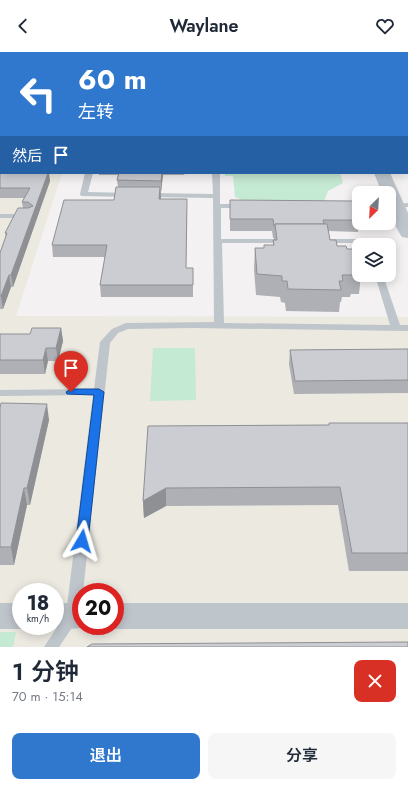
<!DOCTYPE html>
<html lang="zh">
<meta charset="utf-8">
<style>
:root{--surface:#fff;--page:#f6f6f7;--text:#1f2937;--muted:#747a83;--accent:#3078ce}
body{margin:0;font-family:Jost,"Noto Sans SC",sans-serif;background:var(--page);color:var(--text);height:100vh;display:flex;flex-direction:column;font-size:15px;white-space:nowrap}
*{box-sizing:border-box;margin:0}
p{font-size:13px;color:var(--muted)}
.icon{flex:none;width:22px;height:22px;fill:none;stroke:currentColor;stroke-width:2;stroke-linecap:round;stroke-linejoin:round}
.map{position:relative;height:595px;overflow:hidden}
.details{display:flex;flex-direction:column;background:var(--surface);flex:1}
.details>*{flex:none}
.top-card{position:absolute;left:0px;top:0px;width:408px;height:122px;box-shadow:0 2px 10px #0003;background:#3078ce;color:#fff;overflow:hidden}
.needle{width:26px;rotate:204deg}
.tools{position:absolute;left:352px;top:134px;display:grid;gap:8px}
.tools a{display:grid;place-items:center;width:44px;height:44px;border-radius:8px;background:var(--surface);box-shadow:0 2px 10px #0003;font-size:20px}
.speed{position:absolute;left:12px;top:531px;display:flex;gap:8px;font-size:20px;font-weight:700;text-align:center}
.speed>*{display:grid;place-content:center;width:52px;height:52px;border-radius:50%;background:var(--surface);box-shadow:0 2px 10px #0003;line-height:1}
.speed small{font-size:10px;font-weight:400}
.speed .limit{border:6px solid #d22;background:#fff;color:#111}
.pin{position:absolute;display:grid;place-items:center;width:34px;height:34px;color:#fff;margin:-41px -17px;border-radius:50% 50% 50% 0;rotate:-45deg;box-shadow:0 0 4px #0007}
.pin .icon{rotate:45deg}
.me{position:absolute;width:44px;margin:-22px;rotate:7deg;stroke-linejoin:round;filter:drop-shadow(0 0 3px #0008)}
.turn{display:flex;align-items:center;gap:14px;height:84px;padding:0 12px;font-size:18px}
.turn .icon{width:52px;height:52px;stroke-width:2.5}
.turn b{display:block;font-size:28px;line-height:34px}
.then{display:flex;align-items:center;height:38px;padding:0 12px;background:#0003;gap:8px;font-size:15px}
.round{display:grid;place-items:center;flex:none;width:42px;height:42px;border-radius:8px;background:var(--page)}
.overview{display:flex;align-items:center;justify-content:space-between;height:68px;padding:0 12px}
h1{font-size:24px;font-weight:600;line-height:30px}
.primary-button{display:flex;gap:8px;margin-top:auto;padding:8px 12px}
.primary-button a{flex:1;height:46px;border-radius:8px;background:var(--accent);color:#fff;font-size:16px;font-weight:600;line-height:46px;text-align:center}
.primary-button a+a{background:var(--page);color:var(--text)}
header{display:flex;justify-content:space-between;align-items:center;height:52px;padding:0 12px;background:var(--surface);font-size:18px;font-weight:600}
.map>svg:first-child{display:block}
.commercial{fill:#ece9e1;fill-rule:evenodd}
.green{fill:#c5ead3}
.lines{fill:none;stroke-linecap:round;stroke-linejoin:round}
.canal{fill:#97d4e2;fill-rule:evenodd}
.service{fill:#bec5cb;fill-rule:evenodd}
.minor{fill:#bec5cb;fill-rule:evenodd}
.tertiary{fill:#bec5cb;fill-rule:evenodd}
.secondary{fill:#c1c9d2;fill-rule:evenodd}
.primary{fill:#b4c0cb;fill-rule:evenodd}
.wall{fill:#afb0b5}
.shaded-wall{fill:#8e9093}
.building{fill:#cbcdd2;stroke:#8e9093}
.route{fill:#1a73e8;stroke:#114b97}
</style>
<header><svg class="icon" aria-label="back" viewBox="0 0 24 24"><path d="M15 5l-7 7 7 7"/></svg>Waylane<svg class="icon" aria-label="heart" viewBox="0 0 24 24"><path d="M12 20l-8-8c-3-5 5-10 8-4 3-6 11-1 8 4z"/></svg></header>
<div class="map">
<svg width="408" height="595" viewBox="0 0 408 595">
<rect width="100%" height="100%" fill="#f3f1f1"/>
<path class="commercial" d="M0,39L1,121H62L16,264L408,265V595H0ZM21,540H55V574H21ZM81,540H115V574H81Z"/>
<g class="green">
<path d="M225,121H340L343,131L328,139L324,149L247,150L235,145L233,124H225Z"/>
<path d="M153,296H195L196,348L150,349Z"/>
<path d="M0,580H16L13,595H0Z"/>
</g>
<g class="lines">
<g class="canal">
<rect x="224" y="0" width="10" height="1"/>
<rect x="0" y="25" width="1" height="6"/>
</g>
<g class="service">
<rect x="0" y="102" width="1" height="4"/>
<path d="M85,121H93L88,140L128,141L132,143L128,145L81,144L80,142Z"/>
<path d="M212,121H220V152H242L246,154L242,156H221V187H285L289,189L285,191H222L224,271L390,273L375,223H383L400,273H408V279L193,276L128,277L118,281L110,291L83,540H81L80,564L59,595H44L66,562L93,343L0,344V338L94,337L100,290L112,277L126,271L214,270L213,146L148,145L144,143L148,141L213,142Z"/>
<path d="M408,151V155L389,156V152Z"/>
<path d="M339,152H359V156H342L338,154Z"/>
<path d="M0,162H27L31,164L27,166H0Z"/>
<path d="M320,187H370L373,193H365L364,191H320L319,189Z"/>
</g>
<g class="minor">
<path d="M0,551H21V574H29L21,577H0Z"/>
<path d="M55,551H81V574H89C76,578 60,578 47,574H55Z"/>
<path d="M115,551H408V577H115L107,574H115Z"/>
</g>
<path class="tertiary" d="M374,121H390L408,161V186L402,185C393,172 389,157 389,141H382Z"/>
<rect class="secondary" x="0" y="8" width="1" height="8"/>
<g class="primary">
<path d="M402,0H408V4L407,1H401Z"/>
<rect x="0" y="5" width="1" height="6"/>
</g>
</g>
<g class="wall">
<path d="M407,7L408,9V35H407Z"/>
<path d="M407,86H408V105L407,103Z"/>
<path d="M407,105H408V119L407,117Z"/>
<path d="M0,118L50,129L13,235H11L3,257H0V201L6,185L5,181L23,156L22,150L24,146H0Z"/>
<path d="M99,121H185L184,123H163L161,140V147L187,159L186,216H193V245H101L100,233L105,205H53L52,193L114,148L118,135L117,128L118,123H99Z"/>
<path d="M230,148L359,165V171L358,180L328,179L330,188L337,194L347,197L359,212V223H361L359,242H351L350,245H342L341,250H340L339,260L286,259L285,251L281,250L280,245L256,243L254,217L255,196H264V193H273V188H274V186H273L272,179H230Z"/>
<path d="M61,276L63,289L58,309H48L45,322H0V282H30Z"/>
<path d="M408,297V341L294,342L289,312L290,298Z"/>
<path d="M0,356L49,368L30,453H27L14,513H0Z"/>
<path d="M329,371H408V519H349L338,453L166,454L144,466L143,449L148,374L329,373Z"/>
</g>
<g class="shaded-wall">
<path d="M48,121H49L50,129L13,235L11,223Z"/>
<path d="M162,121H163V123L161,140V129Z"/>
<path d="M160,135L161,147L160,159L159,147Z"/>
<path d="M9,223L11,235L3,257L1,244Z"/>
<path d="M61,276L63,289L58,309L56,296Z"/>
<path d="M46,296L48,309L45,322L43,308Z"/>
<path d="M47,352L49,368L30,453L27,436Z"/>
<path d="M24,436L27,453L14,513L11,495Z"/>
<path d="M166,436V454L144,466L143,449Z"/>
</g>
<g class="building">
<path d="M407,7L408,9V27H407Z"/>
<path d="M407,86H408V92L407,90Z"/>
<path d="M0,118H1V121H48L11,223H9L1,244H0V201L7,181H5L18,156H28L33,154L28,150H22L30,136H0Z"/>
<path d="M119,121H162L161,129L117,128Z"/>
<path d="M116,135H160L159,147H187L186,216H193V233H100L107,193H52L64,148H114Z"/>
<path d="M230,148L354,149L359,165V168H323L324,172H275V174H274L273,167H230Z"/>
<path d="M275,172H327L330,188H336L337,194H346L347,197H355L359,212V221H352L353,223H342L343,229H339L341,238L288,237L287,229H282V224L257,222L255,196H264V193H274L273,188H277Z"/>
<path d="M32,276H61L56,296H46L43,308H0V282H30Z"/>
<path d="M408,297V328L295,329L290,298Z"/>
<path d="M1,351L47,352L27,436H24L11,495H0V356Z"/>
<path d="M329,371H408V501H352L340,435L166,436L143,449L148,374L329,373Z"/>
<path d="M408,590V595H87L92,592Z"/>
</g>
<path class="route" d="M71,337H99L104,340L88,489L86,493L82,494L78,493L76,489L94,343L67,342L66,340Z"/>
</svg>
<div class="tools">
<a><svg class="needle" viewBox="-14 -14 28 28"><path d="M0-13l5 13h-10z" fill="#e53935"/><path d="M0 13l5-13h-10z" fill="#747a83"/></svg></a>
<a><svg class="icon" aria-label="layers" viewBox="0 0 24 24"><path d="M12 4l9 5-9 5-9-5zM3 14l9 5 9-5"/></svg></a>
</div>
<div class="speed"><div>18<small>km/h</small></div><div class="limit">20</div></div>
<div class="pin" style="left:71px;top:340px;background:#d93025"><svg class="icon" aria-label="arrive" viewBox="0 0 24 24"><path d="M6 21V4h12l-3 4 3 4H6"/></svg></div>
<svg class="me" style="left:82px;top:489px" viewBox="-20 -20 40 40"><path d="M0-17L14 15 0 8-14 15z" fill="#1a73e8" stroke="#fff" stroke-width="4"/></svg>
<div class="top-card">
<div class="turn"><svg class="icon" aria-label="left" viewBox="0 0 24 24"><path d="M17 20v-9H6M10 6l-5 5 5 5"/></svg><div><b>60 m</b>左转</div></div>
<div class="then">然后<svg class="icon" aria-label="arrive" viewBox="0 0 24 24"><path d="M6 21V4h12l-3 4 3 4H6"/></svg></div>
</div>
</div>
<section class="details">
<div class="overview"><div><h1>1 分钟</h1><p>70 m · 15:14</p></div><a class="round" style="background:#d93025;color:#fff"><svg class="icon" aria-label="close" viewBox="0 0 24 24"><path d="M6 6l12 12M18 6L6 18"/></svg></a></div>
<div class="primary-button"><a>退出</a><a>分享</a></div>
</section>
